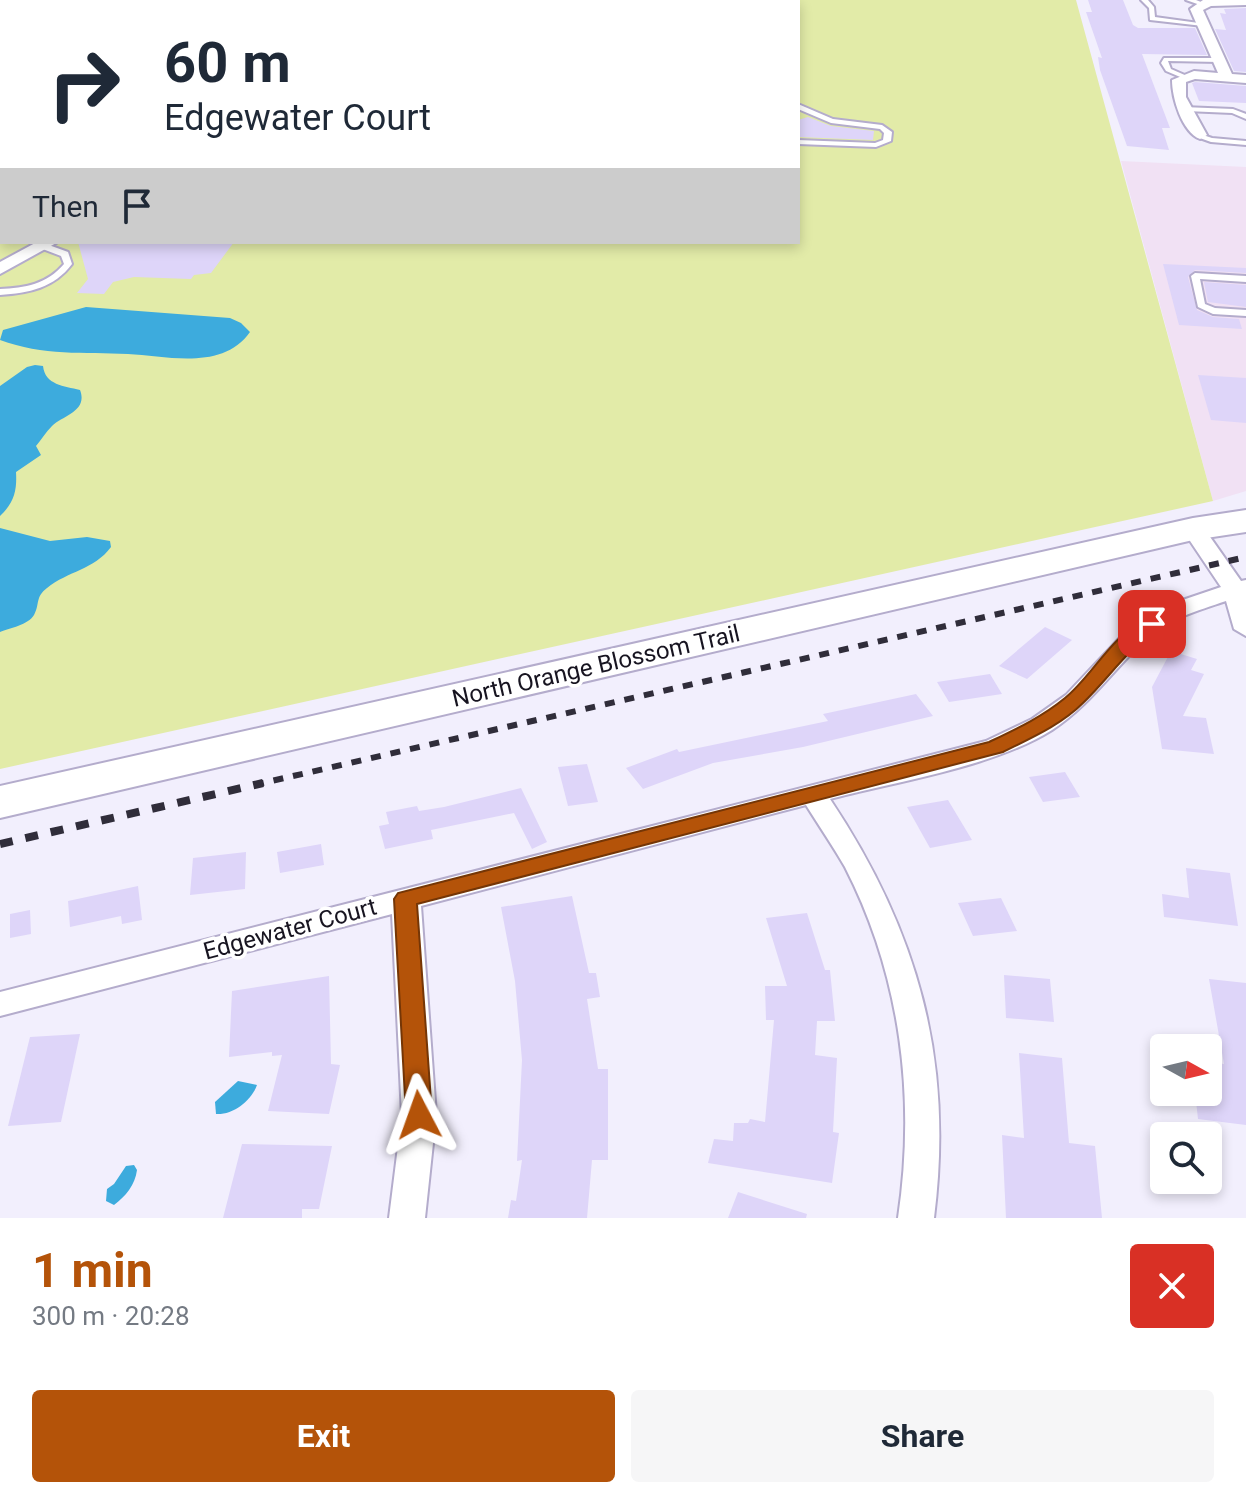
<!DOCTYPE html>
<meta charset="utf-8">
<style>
:root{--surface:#fff;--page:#f6f6f7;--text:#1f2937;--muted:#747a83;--accent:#b45309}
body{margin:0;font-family:Roboto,sans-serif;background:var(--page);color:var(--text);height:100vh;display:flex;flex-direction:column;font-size:30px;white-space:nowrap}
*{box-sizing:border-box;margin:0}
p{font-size:26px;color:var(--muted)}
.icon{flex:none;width:44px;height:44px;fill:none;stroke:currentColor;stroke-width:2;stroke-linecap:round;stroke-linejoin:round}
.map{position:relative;height:1218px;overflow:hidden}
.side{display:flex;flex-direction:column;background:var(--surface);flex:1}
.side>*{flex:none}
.guide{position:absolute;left:0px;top:0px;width:800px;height:244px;box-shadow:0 4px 12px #0003;background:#fff;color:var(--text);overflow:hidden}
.needle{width:52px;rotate:98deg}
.controls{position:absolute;left:1150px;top:1034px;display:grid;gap:16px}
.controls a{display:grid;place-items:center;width:72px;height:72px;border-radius:8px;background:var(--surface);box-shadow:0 4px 12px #0003;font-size:40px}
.pin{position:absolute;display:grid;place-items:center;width:68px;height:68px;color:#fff;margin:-34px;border-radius:16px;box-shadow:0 4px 12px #0006}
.me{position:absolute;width:88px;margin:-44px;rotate:356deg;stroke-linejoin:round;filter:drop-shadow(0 0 6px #0008)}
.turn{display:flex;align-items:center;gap:28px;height:168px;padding:0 32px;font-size:36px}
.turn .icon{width:104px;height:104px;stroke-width:2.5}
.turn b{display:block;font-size:56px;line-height:68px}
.then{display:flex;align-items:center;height:76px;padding:0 32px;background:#0003;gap:16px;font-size:30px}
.round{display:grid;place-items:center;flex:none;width:84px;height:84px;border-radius:8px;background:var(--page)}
.overview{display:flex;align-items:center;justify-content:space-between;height:136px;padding:0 32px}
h1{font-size:48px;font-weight:700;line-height:60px;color:var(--accent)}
.action{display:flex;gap:16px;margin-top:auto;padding:16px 32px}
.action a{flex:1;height:92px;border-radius:8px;background:var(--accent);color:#fff;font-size:32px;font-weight:700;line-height:92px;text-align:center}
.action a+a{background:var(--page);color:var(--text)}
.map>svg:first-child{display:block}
.industrial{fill:#f1e1f4}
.green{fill:#e2eba8;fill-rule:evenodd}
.water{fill:#3dabdd}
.building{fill:#ded5f9}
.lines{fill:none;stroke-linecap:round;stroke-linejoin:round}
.service-casing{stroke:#b4accc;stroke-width:4}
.minor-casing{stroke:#b4accc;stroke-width:4}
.primary-casing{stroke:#b4accc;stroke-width:4}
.service{fill:#fff;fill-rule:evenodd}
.minor{fill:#fff;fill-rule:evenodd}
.primary{fill:#fff;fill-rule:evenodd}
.rail-far1{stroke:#302d3a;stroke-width:6;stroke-dasharray:10 10;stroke-linecap:butt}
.rail{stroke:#302d3a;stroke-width:8;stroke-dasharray:13 13;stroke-linecap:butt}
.route{fill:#b45309;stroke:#753606;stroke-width:2}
.labels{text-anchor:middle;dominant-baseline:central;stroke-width:7;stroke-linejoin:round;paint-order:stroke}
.street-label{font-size:24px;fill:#171420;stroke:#fff}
</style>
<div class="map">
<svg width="1246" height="1218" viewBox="0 0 1246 1218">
<rect width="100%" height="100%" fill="#f2effd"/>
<path class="industrial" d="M1121,161L1246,167V491L1213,501Z"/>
<path class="green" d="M0,0H1076L1213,501L0,769ZM2,2H798V242H2Z"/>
<g class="water">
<path d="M86,307L230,318L241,323L250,332C223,371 167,356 128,354C84,352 43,356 0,340L3,330Z"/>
<path d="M35,365L43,366C45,385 64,386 80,390C88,411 64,415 52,426C46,432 41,440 36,446L41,455L16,472C17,489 15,502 0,516V386L27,367Z"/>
<path d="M0,528L50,541L87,537L110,541L111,547C94,570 68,571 47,588C35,597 40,604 34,615C28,625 10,628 0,632Z"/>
<path d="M238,1081L257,1085C251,1101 233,1115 216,1114L215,1102Z"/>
<path d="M134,1165L137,1170C135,1185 126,1196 114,1205L106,1201L107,1189L114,1184L126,1166Z"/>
</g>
<g class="building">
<path d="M1088,0H1123L1133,25L1138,28H1195L1207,55L1142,54L1170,128H1162L1169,150L1127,146L1100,70L1098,57L1102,58L1086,12H1092Z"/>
<path d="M1246,8V72L1234,71L1215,29L1226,30L1220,13L1226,14L1224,9Z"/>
<path d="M1195,82L1246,86V103L1199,101L1192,83Z"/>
<path d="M808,117L831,126L874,131L873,140L798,137V120Z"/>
<path d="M78,242H234L211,273L194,275L191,279L134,277L113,282L104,294L77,293L88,279Z"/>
<path d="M1163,264L1246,268V273L1195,270L1188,277L1197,310L1213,317L1239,319L1242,329L1179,325Z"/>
<path d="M1204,282L1246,285V307L1208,302Z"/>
<path d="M1198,375L1246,378V423L1211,420Z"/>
<path d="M1045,627L1072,640L1027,679L999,666Z"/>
<path d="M1171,651L1197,659L1191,670L1204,674L1183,716L1206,718L1214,754L1162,749L1152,687Z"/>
<path d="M990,674L1002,694L949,702L937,682Z"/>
<path d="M916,694L933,716L803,747L713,763L643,789L626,768L677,749L679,752L828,721L823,714Z"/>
<path d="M587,764L598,802L568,806L558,767Z"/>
<path d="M1065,772L1080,797L1043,802L1029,777Z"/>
<path d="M521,788L547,842L532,849L514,813L431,830L433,839L385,849L379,826L389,824L386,812L417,806L419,811L444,807Z"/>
<path d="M948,800L972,840L930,848L907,807Z"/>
<path d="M321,844L324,865L280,873L277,852Z"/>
<path d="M246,852L245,889L190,895L193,858Z"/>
<path d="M1186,868L1230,873L1238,926L1164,917L1162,894L1189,898Z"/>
<path d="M138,886L142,920L122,924L121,916L70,927L68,901Z"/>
<path d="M572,896L589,973H596L600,997L587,999L598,1069H608V1160H592L587,1218H508L511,1200L516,1201L522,1160L517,1161L522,1060L515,981L501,907Z"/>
<path d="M1001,898L1017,931L973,936L958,903Z"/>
<path d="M30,910L31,934L10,938V914Z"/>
<path d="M807,913L825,970H830L835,1021H817L815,1055L837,1058L833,1132L839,1133L832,1183L708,1163L714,1139L733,1141L734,1123H748L750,1119L765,1122L774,1020H766L765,986H787L766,918Z"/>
<path d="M1004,975L1050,979L1054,1022L1006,1018Z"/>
<path d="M329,976L331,1064L340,1065L329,1114L268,1111L282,1055L272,1056V1052L229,1057L232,991Z"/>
<path d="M1209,979L1246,983V1125L1198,1119L1195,1092H1208V1062L1224,1064Z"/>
<path d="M80,1034L61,1122L8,1126L30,1037Z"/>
<path d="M1019,1053L1062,1058L1069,1143L1095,1146L1102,1218H1006L1002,1135L1024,1138Z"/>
<path d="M242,1144L332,1146L319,1209H302V1218H223Z"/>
<path d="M738,1192L807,1214L806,1218H728Z"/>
</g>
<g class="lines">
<g class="service-casing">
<g id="service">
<path d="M1141,0H1148L1154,7L1155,17L1206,24L1203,26L1150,20L1149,8Z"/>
<path d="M1186,0H1196L1206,4L1203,6Z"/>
<path d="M1164,58H1219L1222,60L1219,62L1168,61L1171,69L1187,76L1188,77L1185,79L1166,71L1161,63Z"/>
<path d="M798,104L833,119L882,125L892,132L891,141L876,147L798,144V140L875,143L883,140L884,133L880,129L831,123L798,109Z"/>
<path d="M1183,107L1233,109L1246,114V119L1232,113L1186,111H1183Z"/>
<rect x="0" y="125" width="2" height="4"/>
<path d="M1197,133L1212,138L1246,141V145L1211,142L1197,137Z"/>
<path d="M40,244H46L68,252L72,264C54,288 29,293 0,295V289C25,288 47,284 64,264L61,256L40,248Z"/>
<path d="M1195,273L1246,276V282L1200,279L1205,304L1215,308L1246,310V316L1213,314L1198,307L1191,276Z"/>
</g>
</g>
<g class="minor-casing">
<g id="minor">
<path d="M1203,0H1246V5L1211,6L1203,10L1232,74L1246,75V83L1195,79L1186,82V97L1207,135L1200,139C1182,132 1172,98 1172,80L1194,71L1218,73L1190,9Z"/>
<path d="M37,242H58L0,274V262Z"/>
<path d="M1193,522L1201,524L1241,581L1246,580V636L1234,629L1226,601C1197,611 1167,619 1144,641C1112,671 1089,706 1052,730C993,767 898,781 830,799C918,931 954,1060 934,1218H898C916,1098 901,976 845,867C833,846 819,826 806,805L421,906L436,1115L425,1218H389L402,1115L392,914L0,1016V992L986,741L1032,719L1066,695L1128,629L1159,608L1221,587L1182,529Z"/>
</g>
</g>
<g class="primary-casing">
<path id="primary" d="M1246,510V532L1193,540L0,818V786L1193,518Z"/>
</g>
<use href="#service" class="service"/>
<use href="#minor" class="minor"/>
<use href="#primary" class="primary"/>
<path class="rail-far1" d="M254,785L1246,557"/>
<path class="rail" d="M0,844L263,783"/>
</g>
<path class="route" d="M1152,618L1159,620V628C1129,647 1109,678 1083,703C1061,725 1031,738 1003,752L417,904L432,1115L428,1123L419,1126L410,1123L406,1115L394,899L398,893L989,742C1016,729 1042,717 1065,698C1093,676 1116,627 1152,618Z"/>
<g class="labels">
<g class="street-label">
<text transform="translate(596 666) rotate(-13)">North Orange Blossom Trail</text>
<text transform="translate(290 929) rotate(-15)">Edgewater Court</text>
</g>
</g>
</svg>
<div class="controls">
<a><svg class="needle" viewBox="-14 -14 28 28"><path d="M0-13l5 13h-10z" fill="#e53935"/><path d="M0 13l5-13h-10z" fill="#747a83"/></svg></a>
<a><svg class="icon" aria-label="search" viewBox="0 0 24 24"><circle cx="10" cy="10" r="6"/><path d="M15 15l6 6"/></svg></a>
</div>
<div class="pin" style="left:1152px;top:624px;background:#d93025"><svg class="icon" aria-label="arrive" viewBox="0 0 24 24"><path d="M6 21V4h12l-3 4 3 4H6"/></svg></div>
<svg class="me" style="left:419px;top:1115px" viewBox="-20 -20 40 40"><path d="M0-17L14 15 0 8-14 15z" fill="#b45309" stroke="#fff" stroke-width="4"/></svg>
<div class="guide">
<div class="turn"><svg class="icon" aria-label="right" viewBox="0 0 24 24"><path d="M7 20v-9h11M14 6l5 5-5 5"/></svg><div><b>60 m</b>Edgewater Court</div></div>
<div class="then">Then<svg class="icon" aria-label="arrive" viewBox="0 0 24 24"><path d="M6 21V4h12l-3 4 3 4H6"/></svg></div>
</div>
</div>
<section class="side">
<div class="overview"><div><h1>1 min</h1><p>300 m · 20:28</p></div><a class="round" style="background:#d93025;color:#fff"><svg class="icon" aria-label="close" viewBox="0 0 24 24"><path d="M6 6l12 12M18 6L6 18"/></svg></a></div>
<div class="action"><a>Exit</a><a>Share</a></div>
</section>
